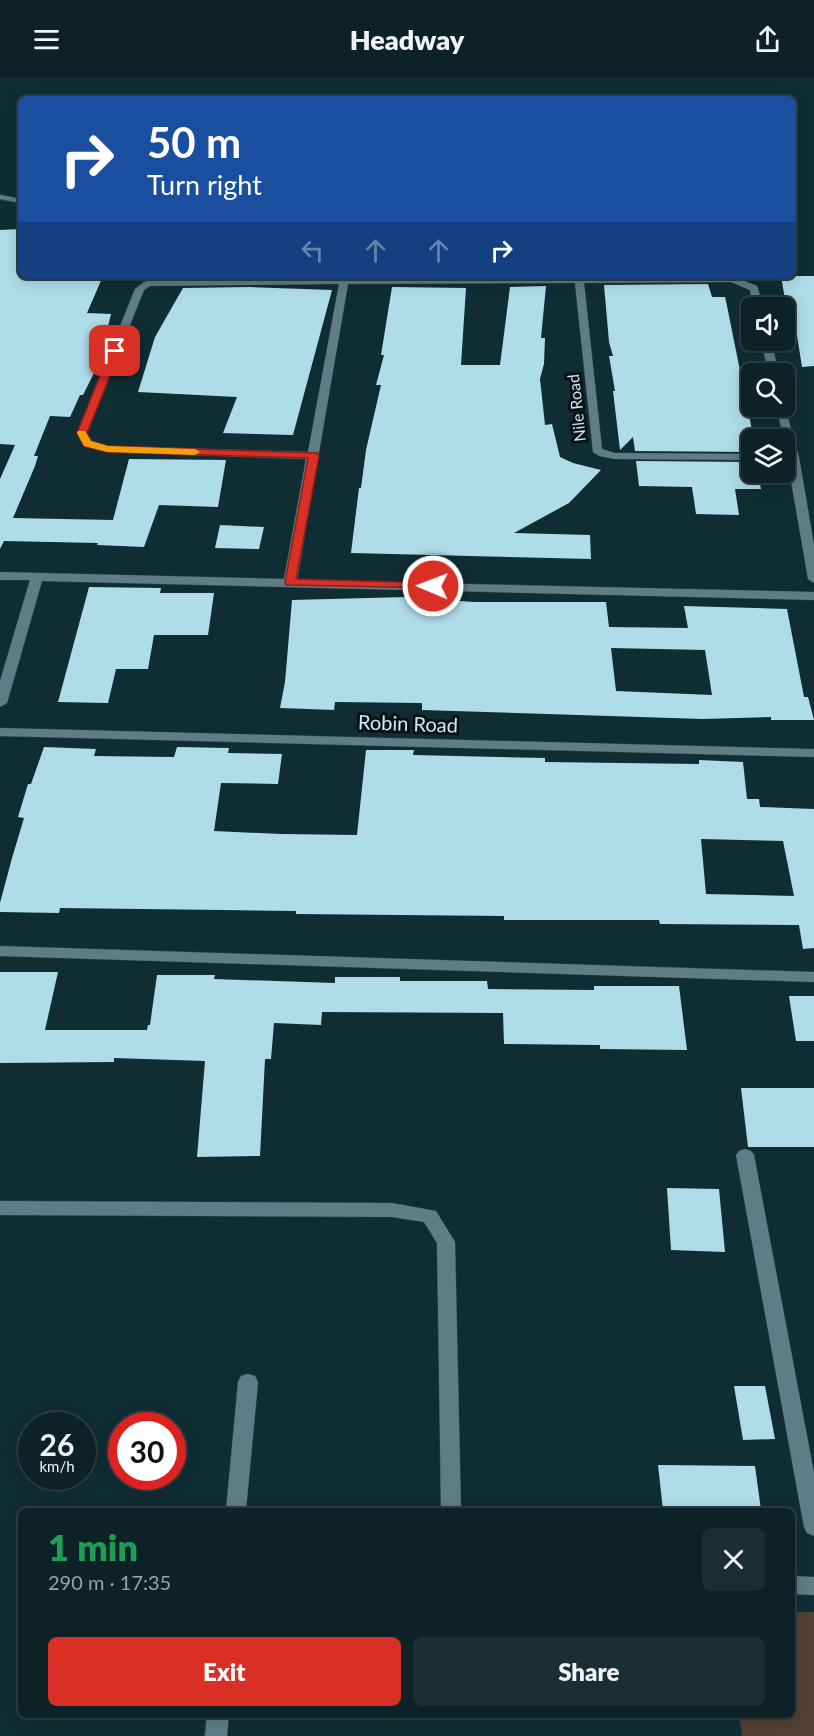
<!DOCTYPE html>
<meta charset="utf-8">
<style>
:root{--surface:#0c2227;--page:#1a2f33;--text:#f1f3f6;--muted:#9aa4a7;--line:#2c3f44;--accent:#d93025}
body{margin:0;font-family:Lato,sans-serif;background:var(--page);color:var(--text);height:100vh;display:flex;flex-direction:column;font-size:22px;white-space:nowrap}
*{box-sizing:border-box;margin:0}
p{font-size:20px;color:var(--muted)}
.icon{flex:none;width:33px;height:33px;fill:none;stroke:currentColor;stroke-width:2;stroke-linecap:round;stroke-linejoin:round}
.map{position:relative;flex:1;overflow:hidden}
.sheet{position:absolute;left:18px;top:1430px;width:777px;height:210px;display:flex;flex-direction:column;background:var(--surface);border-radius:9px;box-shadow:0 3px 15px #0003,0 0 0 2px var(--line)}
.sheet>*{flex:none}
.banner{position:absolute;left:18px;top:18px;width:778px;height:183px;border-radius:9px;box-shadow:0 3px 15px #0003,0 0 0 2px var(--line);background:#1a4fa0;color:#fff;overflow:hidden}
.controls{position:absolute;left:741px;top:219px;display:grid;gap:12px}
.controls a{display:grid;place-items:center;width:54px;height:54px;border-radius:9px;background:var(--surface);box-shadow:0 3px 15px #0003,0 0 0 2px var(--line);font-size:30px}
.speed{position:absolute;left:18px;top:1334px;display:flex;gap:12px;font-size:30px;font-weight:700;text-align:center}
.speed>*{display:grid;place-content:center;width:78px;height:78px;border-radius:50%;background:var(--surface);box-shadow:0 3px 15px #0003,0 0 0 2px var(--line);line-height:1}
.speed small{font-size:15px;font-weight:400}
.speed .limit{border:9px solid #d22;background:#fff;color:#111}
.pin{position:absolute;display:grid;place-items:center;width:51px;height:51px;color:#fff;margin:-26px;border-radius:12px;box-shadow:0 3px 9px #0006}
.me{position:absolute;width:66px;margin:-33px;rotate:271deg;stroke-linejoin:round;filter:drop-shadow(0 0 4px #0008)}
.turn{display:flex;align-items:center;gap:21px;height:126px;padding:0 30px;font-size:27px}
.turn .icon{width:78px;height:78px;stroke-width:2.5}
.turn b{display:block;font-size:42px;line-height:51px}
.lanes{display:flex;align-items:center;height:57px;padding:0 30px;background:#0003;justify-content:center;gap:30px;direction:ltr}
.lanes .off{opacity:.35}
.round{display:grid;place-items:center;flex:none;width:63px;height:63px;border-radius:9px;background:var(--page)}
.summary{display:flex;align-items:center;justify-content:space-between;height:102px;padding:0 30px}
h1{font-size:36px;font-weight:800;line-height:45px;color:#1e9e55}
.primary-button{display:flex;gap:12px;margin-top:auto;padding:12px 30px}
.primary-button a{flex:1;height:69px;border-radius:9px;background:var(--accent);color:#fff;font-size:24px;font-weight:800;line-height:69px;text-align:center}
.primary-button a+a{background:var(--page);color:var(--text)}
header{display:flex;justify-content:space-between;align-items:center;height:78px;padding:0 30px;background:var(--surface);font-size:27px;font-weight:800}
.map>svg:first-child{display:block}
.green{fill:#524032}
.building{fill:#afdce9;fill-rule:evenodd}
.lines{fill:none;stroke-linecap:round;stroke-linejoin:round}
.service-casing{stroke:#33474d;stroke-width:2}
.minor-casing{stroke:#33474d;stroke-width:1}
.service{fill:#5f7d86;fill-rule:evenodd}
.minor{fill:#5f7d86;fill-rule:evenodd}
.route{fill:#d93025;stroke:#8d1f18;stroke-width:1.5}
.slow{fill:#f59e0b}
.labels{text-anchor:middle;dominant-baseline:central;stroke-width:6;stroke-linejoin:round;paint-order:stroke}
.far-street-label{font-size:16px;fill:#d6e6ea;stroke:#081317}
.street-label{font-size:20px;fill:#d6e6ea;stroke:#081317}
</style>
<header><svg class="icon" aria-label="menu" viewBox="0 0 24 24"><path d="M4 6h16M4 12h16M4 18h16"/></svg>Headway<svg class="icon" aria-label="share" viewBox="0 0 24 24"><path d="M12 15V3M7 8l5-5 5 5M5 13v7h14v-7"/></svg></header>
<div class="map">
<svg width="814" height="1658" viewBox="0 0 814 1658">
<rect width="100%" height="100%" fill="#102d34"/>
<path class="green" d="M792,1534H814V1658H742L739,1637L792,1636Z"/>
<g class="building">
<path d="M21,151V198H103L87,235L111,236L99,285L83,317H80L70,339L50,338L34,378H38L35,388L13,440L113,442L129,381L226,382L218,429L159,427L144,469L97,467L98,465L4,463L0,471V401L15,367L0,366V152Z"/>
<path d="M781,198H814V288L802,289L795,245H789Z"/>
<path d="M708,206L712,219H725L727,228L754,362H748L751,374L635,373L633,359L620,372L613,313H615L609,278H613L609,264L604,207Z"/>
<path d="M546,208L541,260H545L544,286L540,301L545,347L552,346L560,379L573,385L601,392L569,425L514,455L590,457L591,481L351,475L359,410H361L366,372L381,307H376L384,277H381L392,209L466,210L461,287H500L510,209Z"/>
<path d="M250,209L332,212L293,357L223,355L237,319L138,314L155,259L183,210Z"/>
<path d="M636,383L752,384V394H757L761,411H735L739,437L696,436L692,409L639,408Z"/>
<path d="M220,447L264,449L259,471L215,470Z"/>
<path d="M89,509L161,510L160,515H214L208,557H154L148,591H116L108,625L58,624Z"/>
<path d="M406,519L474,524H606L609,549L688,550L684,528L787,531L804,619H808L814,642H771V639L703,641L422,632V625L335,624L334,632L280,630L285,604L292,522ZM611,570L705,572L712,617L616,613Z"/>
<path d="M44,669L96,671L94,678L174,679L177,669L229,670L228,675L282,676L278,706L221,705L214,753L281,756L357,757L366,672H414L413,677L545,680V684L699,686V682L743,684L747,721H759L760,729L814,731V870L803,871L799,847L660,846L659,842H504V838L296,836V833L224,832L60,830L59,835L0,834V825L12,780L24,740L18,739L28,706H31ZM701,761L783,763L794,818L706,816Z"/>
<path d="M0,894H58L45,952H147L148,947H150L157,897H215L214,901L335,905V899H400V903H487L488,911L594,912V908H679L687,972L600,971V967L504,966L503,935L322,934L321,947L274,945L271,981H265L260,1078L197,1079L205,983L114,980V984L0,985Z"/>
<path d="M789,918H814V963H796Z"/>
<path d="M741,1010H814V1069H748Z"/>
<path d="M667,1110L719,1111L725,1174L671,1172Z"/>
<path d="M734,1308H765L775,1361L743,1362Z"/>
<path d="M658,1387L755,1388L761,1432H663Z"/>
</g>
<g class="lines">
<g class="service-casing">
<path id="service" d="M0,117L21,121V125L0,121Z"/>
</g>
<g class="minor-casing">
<g id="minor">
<path d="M732,198L757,208L764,230H754L750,212L731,204L584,205L602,371L615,375L752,376V382L615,381L599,378L593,374L575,205L348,206L297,502L814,514V522L42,503L7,625L0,629V603L30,502H0V494L284,501L306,381L107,374L84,367L77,355L135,211L144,204L158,201ZM339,206L308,374L108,368L92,363L87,355L144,212L150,208Z"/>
<path d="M761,262H771L779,296H769Z"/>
<path d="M784,326L799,379L814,467V505L808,501L784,362L776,328H784Z"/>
<path d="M0,650L814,671V679L0,658Z"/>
<path d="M0,868L814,894V904L0,878Z"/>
<path d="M745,1071L751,1073L754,1077L814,1395V1458L807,1455L804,1449L736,1077L739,1073Z"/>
<path d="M0,1123L392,1125L436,1133L455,1164L461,1432H441L437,1165L424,1144L392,1139L0,1137Z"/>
<path d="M248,1296L255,1298L258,1304L246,1432H226L238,1304L241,1298Z"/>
<path d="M792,1498L814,1499V1517L792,1516Z"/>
<path d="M207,1636H229L227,1658H205Z"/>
</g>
</g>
<use href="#service" class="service"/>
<use href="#minor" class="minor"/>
</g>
<path class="route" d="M115,270L120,273L87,355L91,363L108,368L317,375L319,378L296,501L433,505L438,508L437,510L286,507L285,504L308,380L107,374L84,368L77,355L110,273Z"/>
<path class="slow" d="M78,353H85L91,363L108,368L195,371L200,374L195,377L107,374L84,368L77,355Z"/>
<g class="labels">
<g class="far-street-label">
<text transform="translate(576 330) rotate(-96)">Nile Road</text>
</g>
<g class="street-label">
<text transform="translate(408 645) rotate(2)">Robin Road</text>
</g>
</g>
</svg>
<div class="controls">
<a><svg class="icon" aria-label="sound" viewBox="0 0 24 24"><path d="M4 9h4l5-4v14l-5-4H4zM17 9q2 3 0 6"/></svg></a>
<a><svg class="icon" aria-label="search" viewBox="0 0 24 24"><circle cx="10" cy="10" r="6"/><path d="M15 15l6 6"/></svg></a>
<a><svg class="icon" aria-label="layers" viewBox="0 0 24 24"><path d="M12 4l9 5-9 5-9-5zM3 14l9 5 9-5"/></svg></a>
</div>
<div class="speed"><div>26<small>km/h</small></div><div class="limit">30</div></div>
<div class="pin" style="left:115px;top:273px;background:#d93025"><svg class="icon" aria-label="arrive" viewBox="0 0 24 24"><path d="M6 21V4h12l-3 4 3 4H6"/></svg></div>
<svg class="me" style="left:433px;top:508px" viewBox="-20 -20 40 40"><circle r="17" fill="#d93025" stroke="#fff" stroke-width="3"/><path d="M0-11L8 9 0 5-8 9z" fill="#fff"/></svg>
<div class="banner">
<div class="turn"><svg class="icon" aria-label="right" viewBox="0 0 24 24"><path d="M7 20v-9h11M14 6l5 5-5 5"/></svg><div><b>50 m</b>Turn right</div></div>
<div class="lanes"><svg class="icon off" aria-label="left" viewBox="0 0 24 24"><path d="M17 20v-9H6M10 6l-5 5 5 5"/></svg><svg class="icon off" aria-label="ahead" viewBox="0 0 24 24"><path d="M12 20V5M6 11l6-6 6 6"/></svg><svg class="icon off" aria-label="ahead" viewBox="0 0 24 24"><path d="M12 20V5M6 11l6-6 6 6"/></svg><svg class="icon" aria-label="right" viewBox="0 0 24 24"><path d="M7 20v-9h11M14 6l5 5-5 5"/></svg></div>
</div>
<section class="sheet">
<div class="summary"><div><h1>1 min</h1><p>290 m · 17:35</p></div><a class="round"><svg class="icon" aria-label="close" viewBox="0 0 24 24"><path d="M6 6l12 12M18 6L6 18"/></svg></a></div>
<div class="primary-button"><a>Exit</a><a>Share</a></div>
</section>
</div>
